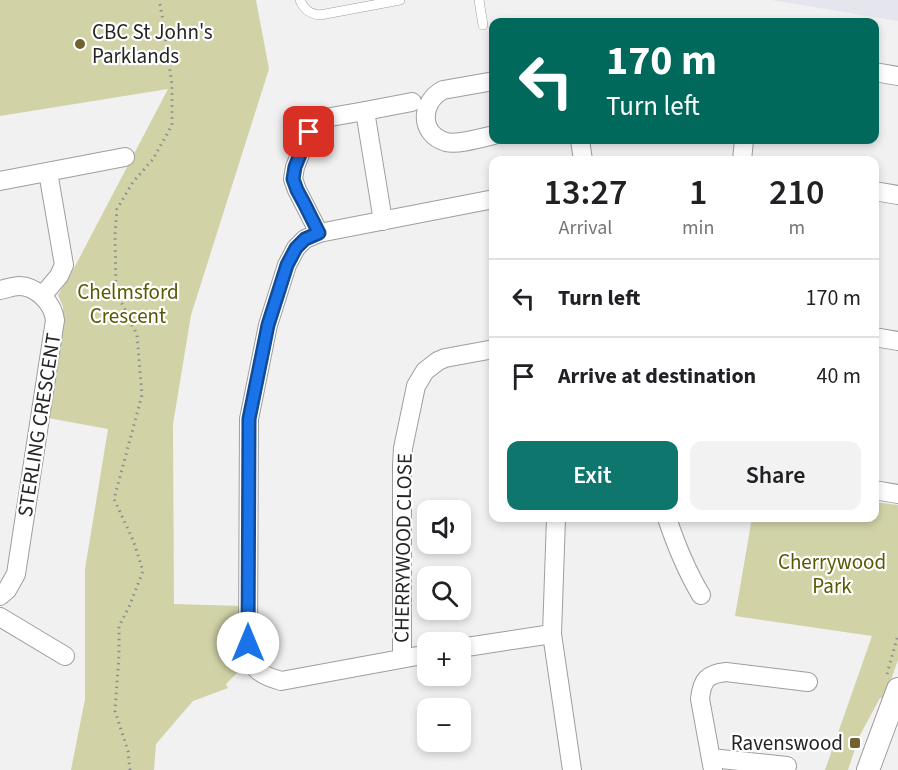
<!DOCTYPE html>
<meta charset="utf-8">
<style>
:root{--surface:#fff;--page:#f2f2f2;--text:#202124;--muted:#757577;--line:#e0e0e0;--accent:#0f766e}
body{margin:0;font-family:"Source Sans 3",sans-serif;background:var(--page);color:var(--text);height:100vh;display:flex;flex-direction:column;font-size:22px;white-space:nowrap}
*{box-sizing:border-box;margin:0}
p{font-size:20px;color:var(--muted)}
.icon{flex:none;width:33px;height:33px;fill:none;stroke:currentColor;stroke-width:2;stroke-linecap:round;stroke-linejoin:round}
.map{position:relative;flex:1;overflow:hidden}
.side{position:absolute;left:489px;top:156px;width:390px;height:366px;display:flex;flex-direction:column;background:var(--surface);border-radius:12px;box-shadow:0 3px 9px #0003}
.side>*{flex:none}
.guide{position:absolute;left:489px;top:18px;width:390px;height:126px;border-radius:12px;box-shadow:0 3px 9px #0003;background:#00695c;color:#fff;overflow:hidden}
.controls{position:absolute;left:417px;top:500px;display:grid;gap:12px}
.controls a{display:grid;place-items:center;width:54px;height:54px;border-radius:12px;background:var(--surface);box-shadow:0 3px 9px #0003;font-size:30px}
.pin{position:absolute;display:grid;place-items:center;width:51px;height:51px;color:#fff;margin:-26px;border-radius:12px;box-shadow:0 3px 9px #0006}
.me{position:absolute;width:66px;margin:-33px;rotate:0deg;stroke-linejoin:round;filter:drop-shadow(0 0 4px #0008)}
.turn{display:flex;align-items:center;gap:21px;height:126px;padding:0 18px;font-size:27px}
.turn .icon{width:78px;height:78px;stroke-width:2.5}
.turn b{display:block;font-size:42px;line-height:51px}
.eta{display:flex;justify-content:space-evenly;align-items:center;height:102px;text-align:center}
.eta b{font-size:36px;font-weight:600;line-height:42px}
.button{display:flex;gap:12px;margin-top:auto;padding:12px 18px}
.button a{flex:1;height:69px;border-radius:12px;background:var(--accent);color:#fff;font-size:24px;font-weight:600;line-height:69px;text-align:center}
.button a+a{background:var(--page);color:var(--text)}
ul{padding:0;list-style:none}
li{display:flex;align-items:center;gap:18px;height:78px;padding:0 18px;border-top:2px solid var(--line)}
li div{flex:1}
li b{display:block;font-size:22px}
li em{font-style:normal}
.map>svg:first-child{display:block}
.built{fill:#e5e5ee}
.green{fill:#d1d3a7}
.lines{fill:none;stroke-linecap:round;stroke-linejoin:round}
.service-casing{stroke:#9f9e9f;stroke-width:10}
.minor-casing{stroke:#9f9e9f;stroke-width:20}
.tertiary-casing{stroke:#9f9e9f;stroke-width:24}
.path{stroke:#8d8d8e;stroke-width:3;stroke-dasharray:1.5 4.5;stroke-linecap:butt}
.service{stroke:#fff;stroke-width:9}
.minor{stroke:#fff;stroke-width:18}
.tertiary{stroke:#fff;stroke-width:22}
.route-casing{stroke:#114b97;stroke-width:15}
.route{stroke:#1a73e8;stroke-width:10}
.poi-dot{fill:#716230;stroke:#fff;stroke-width:2}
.labels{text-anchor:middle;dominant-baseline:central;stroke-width:4.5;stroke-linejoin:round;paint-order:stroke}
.poi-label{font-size:21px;fill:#252525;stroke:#fff;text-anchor:start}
.park-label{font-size:21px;fill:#595903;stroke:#fff}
.street-label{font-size:21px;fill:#252525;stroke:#fff}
</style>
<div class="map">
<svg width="898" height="770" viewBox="0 0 898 770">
<rect width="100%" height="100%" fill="#f1f1f2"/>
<path class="built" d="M771,0H898V21Z"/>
<g class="green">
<path d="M0,0H256L269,69L191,315L173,424L174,604L243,606V667L226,684L228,688L193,701L156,744L154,770H71L85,699V569L108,429L48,418L63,317V307L58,295L73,270L168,89L0,116Z"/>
<path d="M875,502L898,505V660L884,699L880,698L859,737L848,770H825L872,636L735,616L752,518H874Z"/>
</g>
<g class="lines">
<g class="service-casing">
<g id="service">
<path d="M300,0C304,10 310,14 320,15L400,0"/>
<path d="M479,0L483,25"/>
</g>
</g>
<g class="minor-casing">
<g id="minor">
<path d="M874,72L898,76"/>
<path d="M494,81L443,90C420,102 419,134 446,142C458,145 481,138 494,135"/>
<path d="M580,140L583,160"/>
<path d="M742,160L744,140"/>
<path d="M0,181L125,157"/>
<path d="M874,191L898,195"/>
<path d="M383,221L365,111L412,102"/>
<path d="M319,233L297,190L293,179L295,167L309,132L314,123L319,119L365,111"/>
<path d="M0,290C6,289 13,286 19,286C36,286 53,303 55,320L16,574L7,590L0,596"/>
<path d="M42,296L59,276L64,265L48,172"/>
<path d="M874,337L898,341"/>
<path d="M874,490L898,494"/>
<path d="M556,518L552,634L572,770"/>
<path d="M667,518C676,545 686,570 701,595"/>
<path d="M0,617L65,656"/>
<path d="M460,648L552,634"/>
<path d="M428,654L281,681C257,674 251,669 248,643L249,419L268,325L287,265L296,248L305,239L319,233L494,199"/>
<path d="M402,658V465L403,448L416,386L425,371L438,361L445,358L494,349"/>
<path d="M711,758L787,766"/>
<path d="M713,770L700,699C702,680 707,674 726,672L808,682"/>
</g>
</g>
<g class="tertiary-casing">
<path id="tertiary" d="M868,770L898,689"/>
</g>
<g class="path">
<path d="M887,674L898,635"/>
<path d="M130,770L128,751L115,711L119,655V626L129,607L143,571L133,540L114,499L142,395L137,335L116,291L115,235L117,209L133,182L153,159L172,125V85L163,20L159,0"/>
</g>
<use href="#service" class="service"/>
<use href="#minor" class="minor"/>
<use href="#tertiary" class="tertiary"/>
</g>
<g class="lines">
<g class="route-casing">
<path id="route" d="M248,643L249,419L268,325L287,265L296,248L305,239L319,233L304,203L297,190L293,179L295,167L309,132"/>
</g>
<use href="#route" class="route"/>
</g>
<g class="poi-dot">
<circle cx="80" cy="44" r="6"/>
<rect x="849" y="737" width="12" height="12" rx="3"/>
</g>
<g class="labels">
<g class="poi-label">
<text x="92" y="32">CBC St John's<tspan x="92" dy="24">Parklands</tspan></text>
<text x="843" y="743" text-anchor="end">Ravenswood</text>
</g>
<g class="park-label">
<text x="128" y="292">Chelmsford<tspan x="128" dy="24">Crescent</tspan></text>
<text x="832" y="562">Cherrywood<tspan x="832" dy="24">Park</tspan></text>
</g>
<g class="street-label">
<text transform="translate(39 425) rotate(-81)">STERLING CRESCENT</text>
<text transform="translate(403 548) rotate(-89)">CHERRYWOOD CLOSE</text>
</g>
</g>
</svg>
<div class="controls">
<a><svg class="icon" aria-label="sound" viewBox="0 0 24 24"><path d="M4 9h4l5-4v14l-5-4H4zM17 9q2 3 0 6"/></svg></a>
<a><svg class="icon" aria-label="search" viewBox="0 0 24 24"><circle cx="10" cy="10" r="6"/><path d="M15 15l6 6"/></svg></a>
<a>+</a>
<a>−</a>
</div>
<div class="pin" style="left:309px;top:132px;background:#d93025"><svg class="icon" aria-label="arrive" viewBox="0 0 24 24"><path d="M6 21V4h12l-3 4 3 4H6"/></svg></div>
<svg class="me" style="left:248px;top:643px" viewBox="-20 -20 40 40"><circle r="19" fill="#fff"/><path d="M0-13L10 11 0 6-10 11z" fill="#1a73e8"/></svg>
<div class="guide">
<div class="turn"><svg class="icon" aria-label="left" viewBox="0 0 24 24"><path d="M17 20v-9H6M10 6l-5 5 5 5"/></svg><div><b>170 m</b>Turn left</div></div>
</div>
<section class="side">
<div class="eta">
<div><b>13:27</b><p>Arrival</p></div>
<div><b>1</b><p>min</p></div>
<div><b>210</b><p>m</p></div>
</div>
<ul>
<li><svg class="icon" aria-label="left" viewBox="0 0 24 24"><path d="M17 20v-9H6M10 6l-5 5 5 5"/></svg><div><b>Turn left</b></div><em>170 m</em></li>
<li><svg class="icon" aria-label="arrive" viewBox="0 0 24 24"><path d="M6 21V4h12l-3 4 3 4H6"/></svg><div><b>Arrive at destination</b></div><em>40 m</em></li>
</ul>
<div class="button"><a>Exit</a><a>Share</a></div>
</section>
</div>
